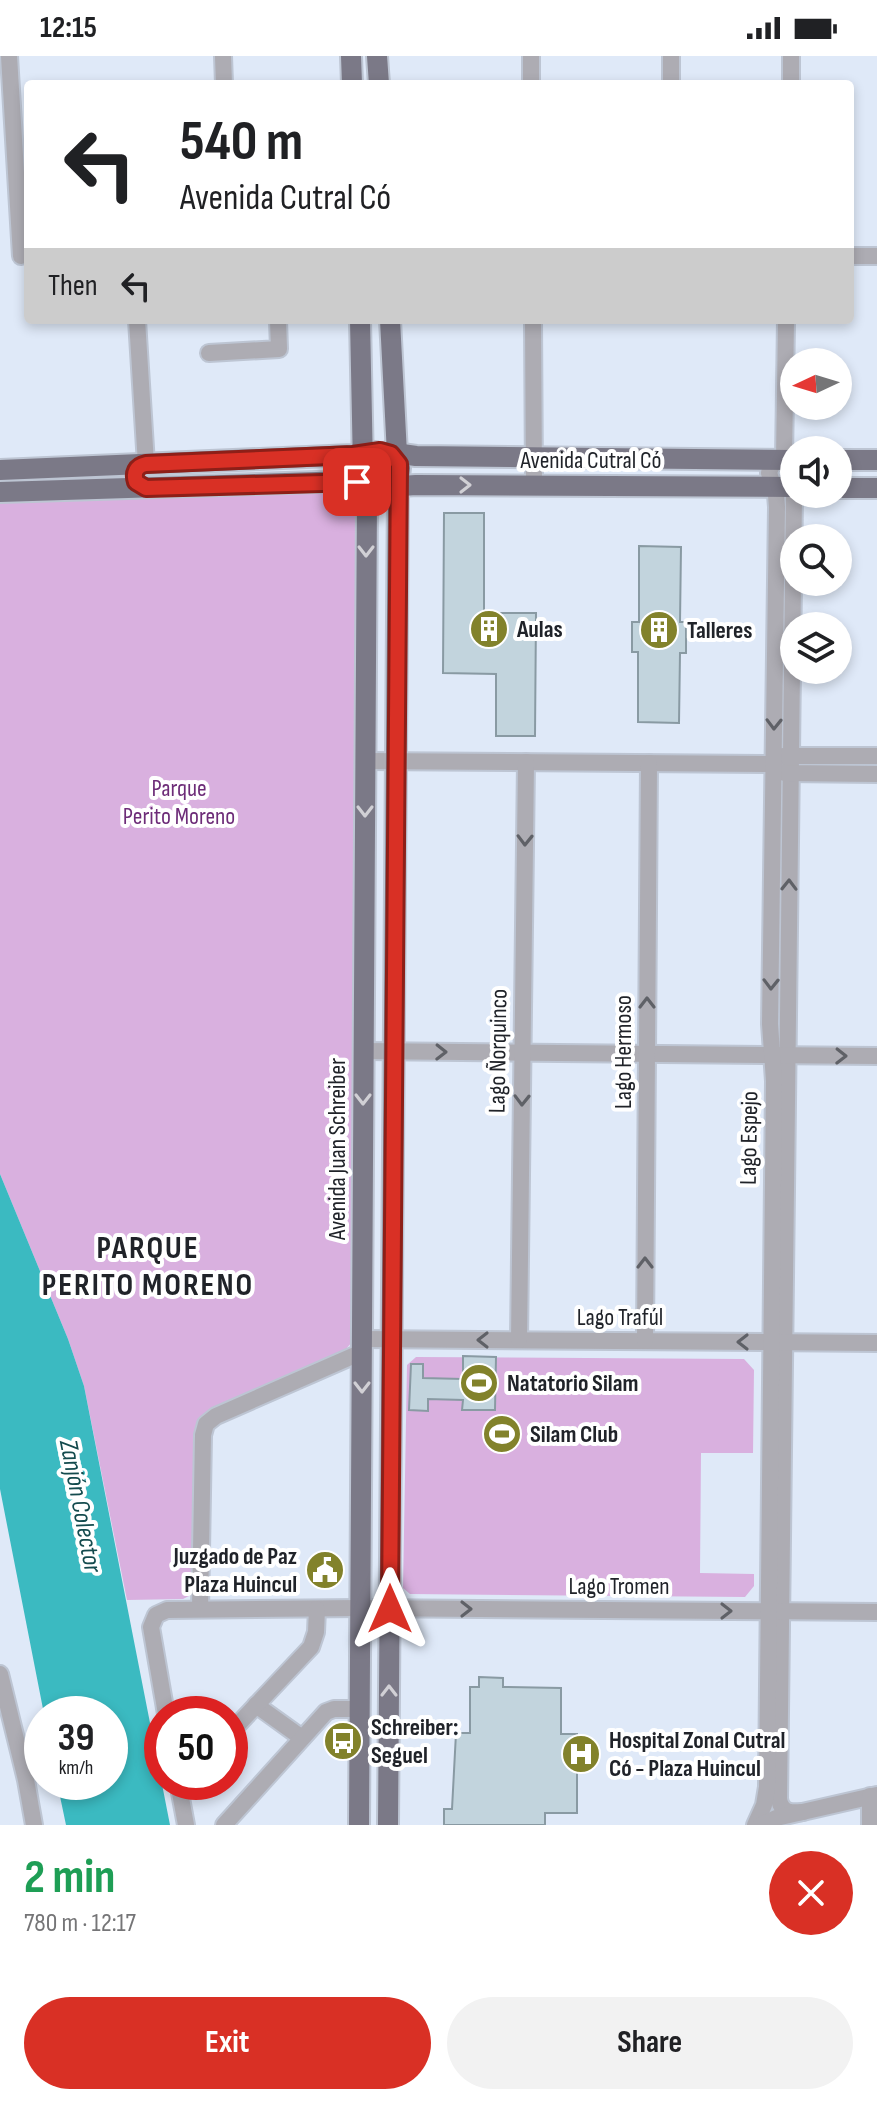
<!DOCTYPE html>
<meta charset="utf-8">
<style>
:root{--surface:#fff;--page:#f2f2f2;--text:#202124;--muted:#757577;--accent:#d93025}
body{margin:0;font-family:"Sofia Sans Condensed",sans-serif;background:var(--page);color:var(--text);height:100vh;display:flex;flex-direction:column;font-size:30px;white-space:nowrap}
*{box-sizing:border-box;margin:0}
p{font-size:26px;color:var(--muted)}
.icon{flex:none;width:44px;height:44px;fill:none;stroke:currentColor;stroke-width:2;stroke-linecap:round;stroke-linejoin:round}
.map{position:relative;height:1769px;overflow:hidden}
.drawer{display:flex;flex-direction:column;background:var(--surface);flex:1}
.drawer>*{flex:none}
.top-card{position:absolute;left:24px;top:24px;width:830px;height:244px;border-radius:8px;box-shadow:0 4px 12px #0003;background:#fff;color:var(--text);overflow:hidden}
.needle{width:52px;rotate:266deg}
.controls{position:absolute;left:780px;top:292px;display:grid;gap:16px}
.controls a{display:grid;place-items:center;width:72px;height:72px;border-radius:50%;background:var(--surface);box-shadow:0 4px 12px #0003;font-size:40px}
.speed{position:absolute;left:24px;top:1640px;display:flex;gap:16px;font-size:40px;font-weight:700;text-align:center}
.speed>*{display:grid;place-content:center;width:104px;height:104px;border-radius:50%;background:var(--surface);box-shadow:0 4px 12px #0003;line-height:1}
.speed small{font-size:20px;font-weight:400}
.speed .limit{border:12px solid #d22;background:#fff;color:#111}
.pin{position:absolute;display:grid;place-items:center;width:68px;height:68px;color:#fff;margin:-34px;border-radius:16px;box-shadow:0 4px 12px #0006}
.me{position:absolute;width:88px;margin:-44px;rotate:0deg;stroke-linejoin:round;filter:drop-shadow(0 0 6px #0008)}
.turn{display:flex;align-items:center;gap:28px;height:168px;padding:0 24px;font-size:36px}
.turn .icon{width:104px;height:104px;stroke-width:2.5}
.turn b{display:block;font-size:56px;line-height:68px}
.then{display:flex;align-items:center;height:76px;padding:0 24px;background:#0003;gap:16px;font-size:30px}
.round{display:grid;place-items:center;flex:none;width:84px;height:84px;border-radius:42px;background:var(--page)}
.overview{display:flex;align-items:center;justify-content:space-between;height:136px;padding:0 24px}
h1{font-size:48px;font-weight:700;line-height:60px;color:#1e9e55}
.primary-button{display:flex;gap:16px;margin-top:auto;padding:16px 24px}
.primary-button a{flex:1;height:92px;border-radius:48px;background:var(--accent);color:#fff;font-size:32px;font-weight:700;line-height:92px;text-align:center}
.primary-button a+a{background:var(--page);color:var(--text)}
.status{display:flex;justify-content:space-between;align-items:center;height:56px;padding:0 40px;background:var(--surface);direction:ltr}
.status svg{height:22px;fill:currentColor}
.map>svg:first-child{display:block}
.green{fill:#d9b0df}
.water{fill:#3bbac1}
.building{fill:#c2d4dd;stroke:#899aa3;stroke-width:2}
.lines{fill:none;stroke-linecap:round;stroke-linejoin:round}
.minor-casing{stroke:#bdc5d3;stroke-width:20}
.major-casing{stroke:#bdc5d3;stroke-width:24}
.minor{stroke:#adacb3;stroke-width:16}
.major{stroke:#7b7987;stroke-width:20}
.oneway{stroke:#d1d0d5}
.oneway2{stroke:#5f6167}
.route-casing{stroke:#8d1f18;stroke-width:20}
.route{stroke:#d93025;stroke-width:14}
.labels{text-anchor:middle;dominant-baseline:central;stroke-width:8;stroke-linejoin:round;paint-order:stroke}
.street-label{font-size:24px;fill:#202329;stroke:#fff}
.poi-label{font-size:24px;font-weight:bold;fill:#202329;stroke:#fff;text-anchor:start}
.park-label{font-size:24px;fill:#6d2c78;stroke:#fff}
.water-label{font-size:26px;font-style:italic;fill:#144b4e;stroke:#fff}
.district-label{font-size:32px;font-weight:bold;letter-spacing:2px;fill:#202329;stroke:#fff}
</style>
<div class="status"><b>12:15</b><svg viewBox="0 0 49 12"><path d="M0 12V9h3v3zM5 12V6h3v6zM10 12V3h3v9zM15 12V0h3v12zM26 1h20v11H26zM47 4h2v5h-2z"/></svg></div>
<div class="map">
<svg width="877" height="1769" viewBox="0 0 877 1769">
<rect width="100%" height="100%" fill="#dfe9f8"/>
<g class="green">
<path d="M344,432L356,435L359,439L353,1285L346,1293L214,1354L199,1367L195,1378L193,1535L191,1539L183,1543L127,1544L84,1330L68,1283L0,1118V446Z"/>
<path d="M416,1301L744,1303L754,1314L753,1397H701L700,1517L754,1518V1530L745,1541L410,1538L403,1532L407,1309Z"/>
</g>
<path class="water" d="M0,1118L68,1283L84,1330L170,1769H66L57,1726H110V1658H44L0,1433Z"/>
<g class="building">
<path d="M444,457H484V557H536L535,680H496V618L443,617Z"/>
<path d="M639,490L681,491L680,566H686V597H680L679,667L638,666V596H632V566H639Z"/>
<path d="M463,1300L496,1301L495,1354H462L463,1344L428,1343V1355L409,1354L411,1308H423V1322L463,1323Z"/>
<rect x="319" y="1499" width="12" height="29"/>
<path d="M479,1621L503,1622V1631L561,1632V1678H577V1757H545V1769H444V1753H452L456,1677H470V1631H479Z"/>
</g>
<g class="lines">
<g class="minor-casing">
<g id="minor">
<path d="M9,0L21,200"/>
<path d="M223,0L224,28"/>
<path d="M531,0V28"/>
<path d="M671,0V28"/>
<path d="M791,28V0"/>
<path d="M850,200H877"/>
<path d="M137,264L146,408"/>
<path d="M533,264L534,429"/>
<path d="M209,297L279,293L278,264"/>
<path d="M784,404L786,264"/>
<path d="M794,437L779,1743C781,1757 791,1757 803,1756"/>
<path d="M783,700H877"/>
<path d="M365,705L774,708L777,715L785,717L877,718"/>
<path d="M363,995L877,1000"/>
<path d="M362,1283L877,1287"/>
<path d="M519,1284L526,706"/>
<path d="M645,1285L649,707"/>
<path d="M200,1553L203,1379L206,1368L216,1360L362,1296"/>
<path d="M0,1618L26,1724L34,1769"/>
<path d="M256,1649L302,1682"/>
<path d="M166,1658L151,1571L156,1559L167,1554L360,1552L877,1556"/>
<path d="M230,1677L311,1591L316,1576L317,1553"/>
<path d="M178,1726L186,1769"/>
<path d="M224,1769L326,1656L334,1653H359"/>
<path d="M755,1769L764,1749L767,1731L774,1025L770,968L777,451L776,439L769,417C771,408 776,403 786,404"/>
<path d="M760,1769L776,1762L877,1739"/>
<path d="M870,1769V1740"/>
</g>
</g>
<g class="major-casing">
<g id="major">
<path d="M351,0L352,28"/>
<path d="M377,0L379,28"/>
<path d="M388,396L416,400L794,404"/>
<path d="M838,404H877"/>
<path d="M0,414L353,399L375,396"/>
<path d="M387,431L416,429L794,431"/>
<path d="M838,432H877"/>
<path d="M0,436L348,425L372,429"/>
<path d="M359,1769L367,440L363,412L360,264"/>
<path d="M388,1769L398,430L400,412L397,398L390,264"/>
</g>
</g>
<use href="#minor" class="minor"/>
<use href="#major" class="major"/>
</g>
<defs><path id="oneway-chevron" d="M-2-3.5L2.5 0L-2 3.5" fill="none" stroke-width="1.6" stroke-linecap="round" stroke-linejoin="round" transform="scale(2)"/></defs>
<g class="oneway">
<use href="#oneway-chevron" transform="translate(465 429)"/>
<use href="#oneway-chevron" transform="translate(366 495) rotate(90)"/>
<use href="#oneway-chevron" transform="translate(365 755) rotate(90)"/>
<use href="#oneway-chevron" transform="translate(363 1043) rotate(90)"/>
<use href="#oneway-chevron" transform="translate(362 1331) rotate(90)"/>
<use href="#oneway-chevron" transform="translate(389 1635) rotate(-90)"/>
</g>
<g class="oneway2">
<use href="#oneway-chevron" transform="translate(774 668) rotate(91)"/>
<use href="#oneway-chevron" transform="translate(525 784) rotate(91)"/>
<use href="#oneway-chevron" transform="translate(789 829) rotate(-89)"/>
<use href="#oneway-chevron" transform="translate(771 928) rotate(91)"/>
<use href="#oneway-chevron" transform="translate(647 947) rotate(-90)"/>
<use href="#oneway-chevron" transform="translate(441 996) rotate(1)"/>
<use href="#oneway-chevron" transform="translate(841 1000) rotate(1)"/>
<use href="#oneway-chevron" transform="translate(522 1044) rotate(91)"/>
<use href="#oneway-chevron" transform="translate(645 1207) rotate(-90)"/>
<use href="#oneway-chevron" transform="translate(483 1284) rotate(-180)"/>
<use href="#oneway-chevron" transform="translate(743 1286) rotate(-180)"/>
<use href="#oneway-chevron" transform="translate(466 1553)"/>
<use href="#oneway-chevron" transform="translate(726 1555)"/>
</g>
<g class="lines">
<g class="route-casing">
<path id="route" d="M357,426L146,432L136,426C133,417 136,410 146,408L353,399L380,395L391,398L399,408L390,1553"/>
</g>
<use href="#route" class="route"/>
</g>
<defs>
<g id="building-disc" transform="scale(2)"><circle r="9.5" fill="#82822b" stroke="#fff"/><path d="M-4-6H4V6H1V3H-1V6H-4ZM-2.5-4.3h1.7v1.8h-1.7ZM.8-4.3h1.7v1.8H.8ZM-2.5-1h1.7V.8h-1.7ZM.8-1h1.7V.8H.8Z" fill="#fff"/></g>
<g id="stadium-disc" transform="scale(2)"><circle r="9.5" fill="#82822b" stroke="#fff"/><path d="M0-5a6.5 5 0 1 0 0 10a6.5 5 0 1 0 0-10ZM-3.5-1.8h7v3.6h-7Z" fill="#fff"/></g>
<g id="civic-disc" transform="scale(2)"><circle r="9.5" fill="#82822b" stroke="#fff"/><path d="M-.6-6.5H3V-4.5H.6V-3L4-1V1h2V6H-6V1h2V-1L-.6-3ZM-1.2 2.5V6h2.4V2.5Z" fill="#fff"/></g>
<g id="bus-disc" transform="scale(2)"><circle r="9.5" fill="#82822b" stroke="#fff"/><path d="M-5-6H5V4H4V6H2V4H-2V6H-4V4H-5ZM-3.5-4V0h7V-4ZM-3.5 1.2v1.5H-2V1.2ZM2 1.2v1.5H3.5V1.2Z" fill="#fff"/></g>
<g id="hospital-disc" transform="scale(2)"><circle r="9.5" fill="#82822b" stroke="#fff"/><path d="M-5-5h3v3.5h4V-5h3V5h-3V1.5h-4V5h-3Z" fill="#fff"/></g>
</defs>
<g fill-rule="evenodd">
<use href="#building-disc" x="489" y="573"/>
<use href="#building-disc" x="659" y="574"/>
<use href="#stadium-disc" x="479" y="1327"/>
<use href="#stadium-disc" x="502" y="1378"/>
<use href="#civic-disc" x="325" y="1514"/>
<use href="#bus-disc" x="343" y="1685"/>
<use href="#hospital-disc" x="581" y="1698"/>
</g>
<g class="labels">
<g class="street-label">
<text x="591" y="404">Avenida Cutral Có</text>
<text transform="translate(498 995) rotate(-89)">Lago Ñorquinco</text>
<text transform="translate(623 996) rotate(-90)">Lago Hermoso</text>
<text transform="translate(749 1082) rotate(-89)">Lago Espejo</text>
<text transform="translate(337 1093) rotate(-90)">Avenida Juan Schreiber</text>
<text x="620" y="1261">Lago Trafúl</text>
<text x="619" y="1530">Lago Tromen</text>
</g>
<g class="poi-label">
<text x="517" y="573">Aulas</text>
<text x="687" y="574">Talleres</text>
<text x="507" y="1327">Natatorio Silam</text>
<text x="530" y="1378">Silam Club</text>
<text x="297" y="1500" text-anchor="end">Juzgado de Paz<tspan x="297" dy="28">Plaza Huincul</tspan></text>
<text x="371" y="1671">Schreiber:<tspan x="371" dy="28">Seguel</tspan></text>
<text x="609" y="1684">Hospital Zonal Cutral<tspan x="609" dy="28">Có - Plaza Huincul</tspan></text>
</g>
<g class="park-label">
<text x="179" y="732">Parque<tspan x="179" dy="28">Perito Moreno</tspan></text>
</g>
<g class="water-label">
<text transform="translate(80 1450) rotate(79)">Zanjón Colector</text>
</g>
<g class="district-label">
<text x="148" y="1192">PARQUE<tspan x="148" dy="37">PERITO MORENO</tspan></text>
</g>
</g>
</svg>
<div class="controls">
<a><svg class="needle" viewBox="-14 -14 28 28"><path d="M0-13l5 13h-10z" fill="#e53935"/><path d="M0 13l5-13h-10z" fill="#757577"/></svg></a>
<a><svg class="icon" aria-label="sound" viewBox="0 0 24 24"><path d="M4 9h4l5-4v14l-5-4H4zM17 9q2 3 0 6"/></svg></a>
<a><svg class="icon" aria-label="search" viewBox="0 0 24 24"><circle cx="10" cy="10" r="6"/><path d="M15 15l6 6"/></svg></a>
<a><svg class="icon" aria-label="layers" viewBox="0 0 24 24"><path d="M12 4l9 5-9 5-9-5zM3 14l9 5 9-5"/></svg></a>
</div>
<div class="speed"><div>39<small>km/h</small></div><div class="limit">50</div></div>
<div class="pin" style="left:357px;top:426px;background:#d93025"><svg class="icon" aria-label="arrive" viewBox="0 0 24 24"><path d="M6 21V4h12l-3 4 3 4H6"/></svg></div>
<svg class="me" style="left:390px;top:1553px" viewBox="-20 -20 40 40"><path d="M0-17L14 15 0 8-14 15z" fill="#d93025" stroke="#fff" stroke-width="4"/></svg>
<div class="top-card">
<div class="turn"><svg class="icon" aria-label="left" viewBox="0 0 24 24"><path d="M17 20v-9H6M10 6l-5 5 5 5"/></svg><div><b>540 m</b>Avenida Cutral Có</div></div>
<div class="then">Then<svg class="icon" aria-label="left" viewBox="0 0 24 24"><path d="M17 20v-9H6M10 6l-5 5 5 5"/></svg></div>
</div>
</div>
<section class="drawer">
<div class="overview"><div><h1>2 min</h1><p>780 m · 12:17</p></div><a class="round" style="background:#d93025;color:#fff"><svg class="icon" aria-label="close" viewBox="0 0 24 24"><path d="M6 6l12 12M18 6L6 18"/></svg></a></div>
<div class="primary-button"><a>Exit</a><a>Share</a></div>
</section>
